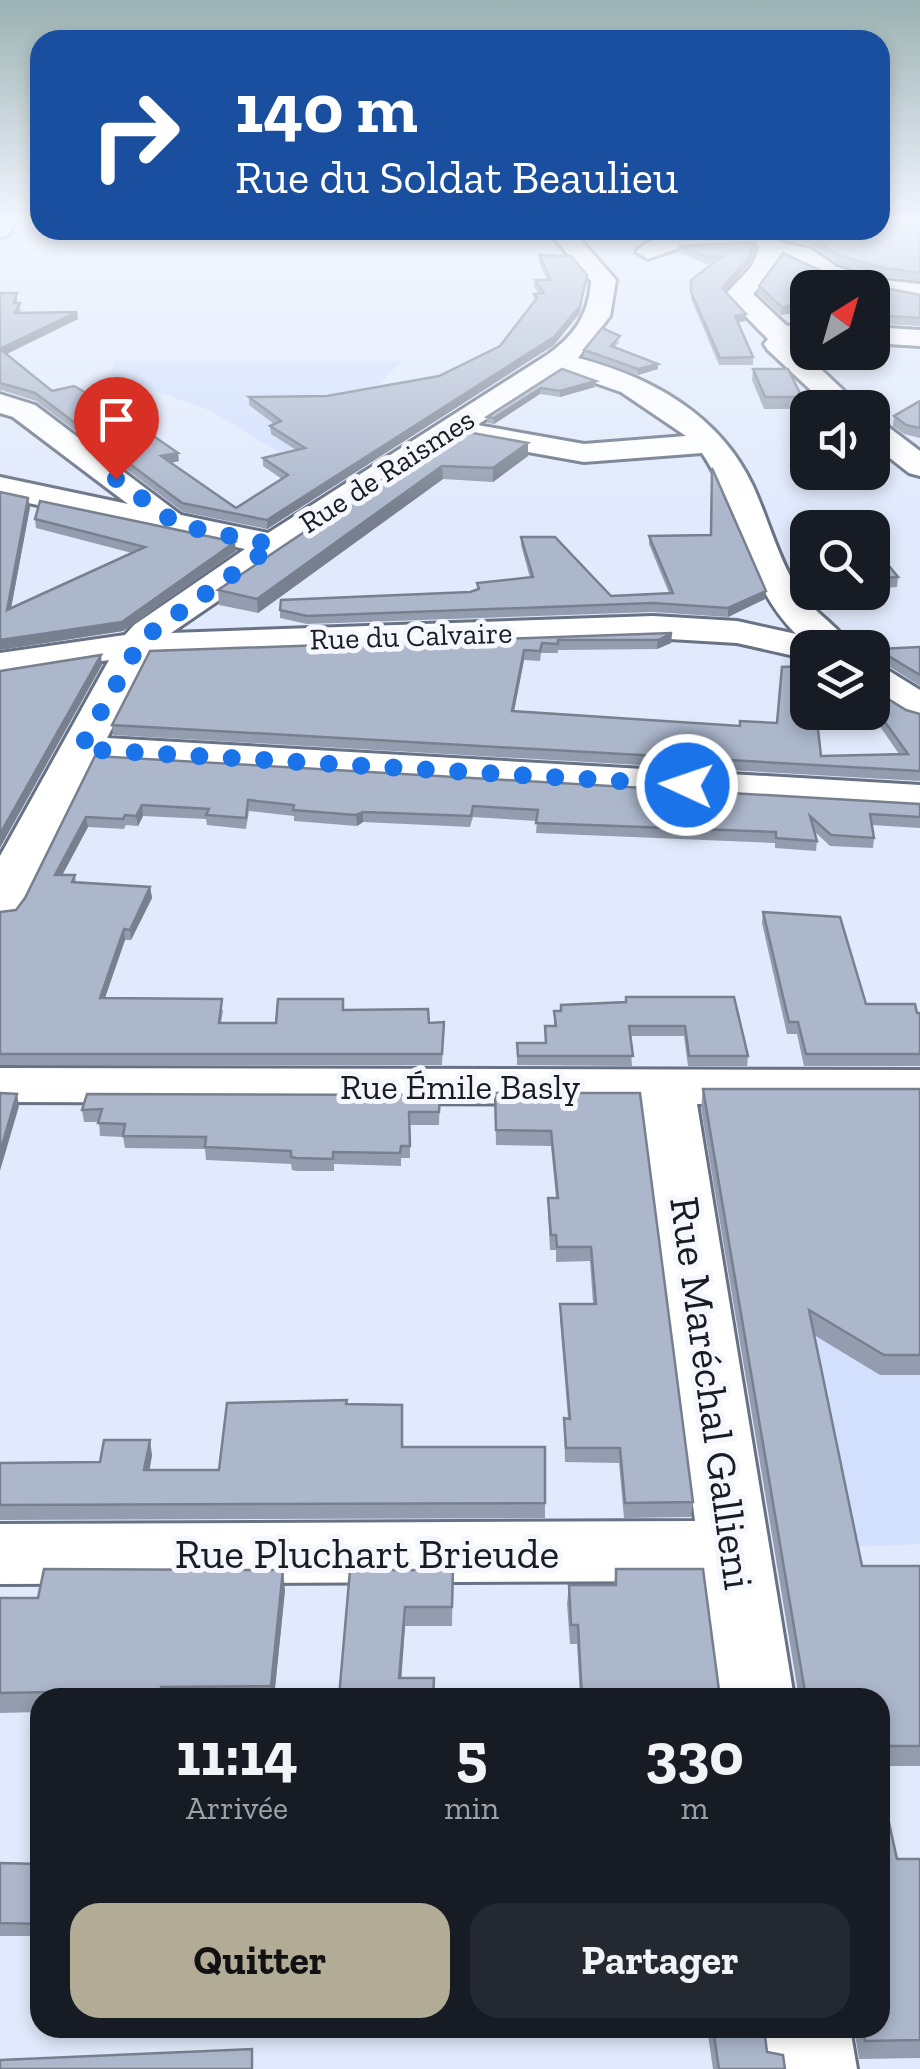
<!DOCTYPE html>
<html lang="fr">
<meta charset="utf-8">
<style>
:root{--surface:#171b24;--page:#242831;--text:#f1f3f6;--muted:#9ea1a6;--accent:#b2ac97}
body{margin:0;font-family:"Zilla Slab",serif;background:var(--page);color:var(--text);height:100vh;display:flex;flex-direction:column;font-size:38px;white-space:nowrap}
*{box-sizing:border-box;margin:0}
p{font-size:32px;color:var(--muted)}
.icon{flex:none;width:55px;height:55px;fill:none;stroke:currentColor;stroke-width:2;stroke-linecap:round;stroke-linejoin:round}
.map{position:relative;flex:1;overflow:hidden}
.details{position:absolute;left:30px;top:1688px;width:860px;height:350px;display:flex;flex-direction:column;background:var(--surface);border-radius:30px;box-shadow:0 5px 15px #0003}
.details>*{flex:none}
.guide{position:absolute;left:30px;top:30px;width:860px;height:210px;border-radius:30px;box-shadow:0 5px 15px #0003;background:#1a4fa0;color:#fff;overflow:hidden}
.needle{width:65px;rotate:37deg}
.buttons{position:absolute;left:790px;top:270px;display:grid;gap:20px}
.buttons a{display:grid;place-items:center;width:100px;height:100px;border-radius:20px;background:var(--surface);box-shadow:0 5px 15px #0003;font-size:50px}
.pin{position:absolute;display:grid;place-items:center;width:85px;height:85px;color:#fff;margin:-102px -42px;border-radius:50% 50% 50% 0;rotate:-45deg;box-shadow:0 0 10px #0007}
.pin .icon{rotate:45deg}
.me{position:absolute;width:110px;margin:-55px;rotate:273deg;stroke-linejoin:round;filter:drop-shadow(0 0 8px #0008)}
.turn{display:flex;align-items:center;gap:35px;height:210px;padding:0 40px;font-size:45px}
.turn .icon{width:130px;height:130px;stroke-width:2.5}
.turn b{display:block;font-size:70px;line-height:85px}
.eta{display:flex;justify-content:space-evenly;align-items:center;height:170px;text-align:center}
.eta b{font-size:60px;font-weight:700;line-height:70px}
.primary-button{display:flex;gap:20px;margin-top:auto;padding:20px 40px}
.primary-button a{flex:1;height:115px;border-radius:30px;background:var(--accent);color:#111;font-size:40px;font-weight:700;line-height:115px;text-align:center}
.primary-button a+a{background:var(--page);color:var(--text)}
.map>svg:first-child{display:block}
.built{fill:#d2e0fd}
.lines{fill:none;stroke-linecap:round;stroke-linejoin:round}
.minor-casing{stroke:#687285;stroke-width:6}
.minor{fill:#fff;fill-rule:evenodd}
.wall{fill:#949daf}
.shaded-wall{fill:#78808f}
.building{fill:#acb7cc;stroke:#78808f;stroke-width:2.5}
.route{stroke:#1a73e8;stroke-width:18;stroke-dasharray:0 32.4}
.labels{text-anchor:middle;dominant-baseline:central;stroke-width:10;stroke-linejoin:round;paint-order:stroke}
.far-street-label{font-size:30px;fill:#181c24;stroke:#f5f7fc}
.street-label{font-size:35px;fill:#181c24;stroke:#f5f7fc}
.near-street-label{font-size:42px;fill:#181c24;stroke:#f5f7fc}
</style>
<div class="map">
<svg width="920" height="2069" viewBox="0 0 920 2069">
<rect width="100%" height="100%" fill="#e1eafc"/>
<g class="built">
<path d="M115,361H403L371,392L422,417L438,420L376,453L361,463L374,466L339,488L209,410L110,375Z"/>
<path d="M738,1327H920V1544L849,1547Z"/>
</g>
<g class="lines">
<g class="minor-casing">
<g id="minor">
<path d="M0,219H16L8,235L0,237Z"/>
<path d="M547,230H572L616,280L610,316L578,358C651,377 720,415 753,486C768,519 777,554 795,585C810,611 837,624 853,648H808V659L737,643L653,638L149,657L107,738L920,785V811L94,762L24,907L17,917L0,921V856L109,660L0,677V653L125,635L134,625L245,549L0,497V477L128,504L13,417L0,413V394L35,405L181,515L268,533L547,355C574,336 589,315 591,281ZM561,371L621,392L686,436L584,444L477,425ZM455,439L584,462L702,453C741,511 744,583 796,634L737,621L653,616L171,633Z"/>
<path d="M769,230L779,242L811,249L837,267L883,280L920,284V300L872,292V288C854,288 832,284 816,275C803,267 795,260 780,256L772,273L753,294L787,326L808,323V339L793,343L862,408H830L768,350L764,344L768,339L725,295L752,266L759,248L756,244L685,246L648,259L636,252C660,223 734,230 769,230Z"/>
<path d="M872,327L920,330V346L872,343Z"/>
<path d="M872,420L883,423L920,451V476L909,473L872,444Z"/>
<path d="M872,665L886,669L920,690V720L906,717L872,695Z"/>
<path d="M0,1068L920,1070V1104H697L794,1698H718L703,1581L0,1584V1524L695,1521L642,1104L0,1102Z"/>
<path d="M762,2028H850L857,2069H767Z"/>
</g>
</g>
<use href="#minor" class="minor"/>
</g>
<g class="wall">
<path d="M920,219V281L884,276L839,264L812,245L781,239L773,230H880Z"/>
<path d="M679,246L755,249L749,264L725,291L745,321L738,322L753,357V365H719L691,299V280L712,263L706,264L679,252Z"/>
<path d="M539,255L587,275L580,313L554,345L267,529L183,512L36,401L1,390L0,392V293H17V303L21,310L20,313L78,319L7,354L52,391L179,461L170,463L236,508L282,479L263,466V458L296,450L271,434L270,426L274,424L249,405V397L327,396L439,376L500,346L534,302V294H539L534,287L535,280H547L539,262Z"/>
<path d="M836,278L920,295V326L872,323V288L781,315L758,294L759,286Z"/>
<path d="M620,341L614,348L658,369L638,375L584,356V350Z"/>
<path d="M562,369L596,381L595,387L560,397L540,394L494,424L487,423V417Z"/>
<path d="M753,369L802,397L800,409H764L752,380Z"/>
<path d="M920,401V438L904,434L893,426L894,416Z"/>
<path d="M456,430L528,443V456L493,482L443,479L258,613L219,605L218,590Z"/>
<path d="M0,492L30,507L11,608L132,553L36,528L35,519L236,551L123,631L0,650Z"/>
<path d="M649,536L765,599L728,617L653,612L307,624L280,618V610L470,592L477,590V583L530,578L521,545V537L611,596L669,593L649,544Z"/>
<path d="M872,545L898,577L897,587L872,589Z"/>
<path d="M672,633L671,643L657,649L558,650V653H541L540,661L524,660L514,712L821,756L899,754L870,712H872V689L906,710L920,714V781L113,735L112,725L150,651Z"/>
<path d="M920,647V686L876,658L877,649Z"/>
<path d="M95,756L920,804V828L872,825L874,838L873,848L830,846L815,832L817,841L816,851L775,848V843L536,833L537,821L473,817L470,827L363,822L357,826L294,821V816L249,811L246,829L207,825L206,819L143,816L138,826L126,825L124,829L88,827L62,875H75L76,882L150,887L152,898L131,940H125L105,998L223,1010L221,1023H276L344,1010L429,1023L444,1022L442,1065H0V912L16,910L25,898Z"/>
<path d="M763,912L866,1004L920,1013V1066H804L797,1034H787L762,923Z"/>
<path d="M626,997L748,1056L747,1066H688L684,1036H630L632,1066L517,1065V1043H545V1026H554V1011L625,1002Z"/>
<path d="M703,1089H920V1375H880L814,1335L862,1566H920V1766H880V1698H799L701,1108Z"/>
<path d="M495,1093H640L693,1502L691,1517L624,1518L619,1463L565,1462L564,1418H568L560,1319V1304H593L590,1261L556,1262V1250H550L548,1213V1198H556L551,1146L496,1145Z"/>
<path d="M440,1095L439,1125H410V1158H401V1166L334,1164V1171H297L292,1170L291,1164L206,1160L205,1149L125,1148L123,1137L100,1136L99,1122H84L82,1110Z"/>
<path d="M347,1404L402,1447L545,1503V1518L0,1520V1463L100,1462L152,1455L149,1470H219Z"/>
<path d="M616,1569L720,1698H580L577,1644H570L567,1604L569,1585H614Z"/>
<path d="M350,1570H453L452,1626H405L401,1678H434V1698H40V1712L0,1713V1598L285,1590L274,1697H339Z"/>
<path d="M897,1859H920V2058L859,2059L854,2028H880Z"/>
<path d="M0,1863L40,1864V1936H0Z"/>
<path d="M707,2028H764L767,2052L785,2069H713Z"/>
</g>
<g class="shaded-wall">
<path d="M755,242V249L749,264L721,295L722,288Z"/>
<path d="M587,275L580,313L554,345L267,529V520L554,337Z"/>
<path d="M808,302V311L781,315L782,307Z"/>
<path d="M77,312L78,319L2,356L0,349Z"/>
<path d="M746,314L745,321L734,323L735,316Z"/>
<path d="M658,364V369L638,375V369Z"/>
<path d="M596,381L595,387L560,397V391Z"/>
<path d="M541,388L540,394L494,424V418Z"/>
<path d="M528,443V456L493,482V468Z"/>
<path d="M178,453L179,461L162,465L161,456Z"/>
<path d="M442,466L443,479L258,613L257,599Z"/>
<path d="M28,498L30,507L9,619L7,610Z"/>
<path d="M235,542L236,551L123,631L0,650V640Z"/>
<path d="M766,591L765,599L728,617V608Z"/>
<path d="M672,633L671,643L657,649L658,640Z"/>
<path d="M524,650V660L512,721V711Z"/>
<path d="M101,655L102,665L0,848V834Z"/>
<path d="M142,805L143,816L138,826L136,816Z"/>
<path d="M363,812V822L357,826L356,815Z"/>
<path d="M86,817L88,827L57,885L55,875Z"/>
<path d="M150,887L152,898L131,940L130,930Z"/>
<path d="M124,929L125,940L101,1009L100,998Z"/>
<path d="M17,1094L19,1106L0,1171V1152Z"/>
<path d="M150,1440L152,1455L147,1486L144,1470Z"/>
<path d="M283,1570L285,1590L274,1698H272L271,1686Z"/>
<path d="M405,1607V1626L400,1697L399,1678Z"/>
</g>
<g class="building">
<path d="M880,219H920V273L885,268L840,256L813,238L781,230H880Z"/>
<path d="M755,242L749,257L722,288L746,314L735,316L753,357L720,358L691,292V280L721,257H706L679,246Z"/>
<path d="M783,253L836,278L920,295V318L873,315L872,317V288H808V302L782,307L759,286Z"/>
<path d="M539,255L571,256L587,275L580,306L554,337L267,520L182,503L35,393L0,383V293H17L14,303H20L15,313L77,312L0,349L52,391L74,386L116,410L178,453L161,456L236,508L288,475L263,458L305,448L270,426L281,421L249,397L327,396L439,376L500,346L537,298L534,294L544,293L535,280H551Z"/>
<path d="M602,328L620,336L611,346L658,364L638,369L584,350Z"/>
<path d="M562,369L596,381L560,391L541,388L494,418L487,417Z"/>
<path d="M753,369H788L802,397H765Z"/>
<path d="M920,401V428L906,425L894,416Z"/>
<path d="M456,430L528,443L493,468L442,466L257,599L218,590Z"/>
<path d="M712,468L766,591L728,608L653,603L307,616L280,610L281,600L470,592L479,589L477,583L533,577L521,537H555L611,596L673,593L649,536L711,535Z"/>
<path d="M0,492L28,498L7,610L145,547L35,519L40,501L235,542L122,622L0,640Z"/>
<path d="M826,523H861L863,528H828Z"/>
<path d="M872,545L898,577L872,579Z"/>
<path d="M672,633L658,640H558V644L542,643L540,651L524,650L512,711L740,726V721L777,723L782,667L808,666V712H816L821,756L908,754L872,704V689L906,710L920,714V771L112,725L150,651Z"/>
<path d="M920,647V675L877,649Z"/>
<path d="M101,655L0,834V671Z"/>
<path d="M95,756L920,804V817L870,814L874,838L831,835L810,816L817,841L776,838V832L536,823L538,810L473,806L471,816L363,812L356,815L293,810L294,805L248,800L246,818L206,815L209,809L142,805L136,816L125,815L123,819L86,817L55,875H75L72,882L150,887L130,930L124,929L100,998L222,999L219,1023H276L278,999H343V1010L428,1009L429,1023L444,1022L442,1054H0V912L16,910L25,898Z"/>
<path d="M763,912L840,917L866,1004H915L917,1013H920V1054H806L798,1022H789Z"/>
<path d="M626,997H734L748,1056H689L685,1026H629L633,1056H518L517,1043H546L545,1026H556L554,1011H561V1005L626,1002Z"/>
<path d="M703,1089H920V1355H884L809,1310L862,1566H920V1746H880V1698H806Z"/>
<path d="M0,1093L17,1094L0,1152Z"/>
<path d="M495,1093H640L693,1502L625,1503L620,1448H566L564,1418L570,1419L560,1304H596L591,1247H557L556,1235H551L548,1198H558L551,1131L496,1130Z"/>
<path d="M87,1094L440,1095L439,1112H409L410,1146H401L400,1153L333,1152V1159L296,1158L291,1157V1151L205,1147L206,1137L123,1136L125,1124L98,1123L102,1109L82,1110Z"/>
<path d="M347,1400L346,1404L402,1405V1447H545V1503L0,1505V1463L100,1462L104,1440H150L144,1470H219L227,1403Z"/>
<path d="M44,1569L283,1570L271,1686L161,1687L160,1698H100L101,1691L0,1693V1598H38Z"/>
<path d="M616,1569H703L720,1698H582L578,1625H571L569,1585H616Z"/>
<path d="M350,1570H453L452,1607H405L399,1678H434L433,1698H271L339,1697Z"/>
<path d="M880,1782L897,1859H920V2040L865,2041L862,2028H880Z"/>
<path d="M0,1863L40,1864V1924L0,1923Z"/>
<path d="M713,2028H764L767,2052L783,2055L785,2069H719Z"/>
<path d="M252,2049V2069H0V2060Z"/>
</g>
<linearGradient id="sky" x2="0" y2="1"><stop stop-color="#9bb1b2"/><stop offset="0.43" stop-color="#f2f6fe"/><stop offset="1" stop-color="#f2f6fe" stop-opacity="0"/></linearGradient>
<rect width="920" height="509" fill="url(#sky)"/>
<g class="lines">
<path class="route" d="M116,479L178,525L274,545L142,639L80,749L687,785"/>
</g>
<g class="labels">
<g class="far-street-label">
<text transform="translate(387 471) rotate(-33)">Rue de Raismes</text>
<text transform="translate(411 636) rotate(-2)">Rue du Calvaire</text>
</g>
<g class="street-label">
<text x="460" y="1087">Rue Émile Basly</text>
</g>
<g class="near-street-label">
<text transform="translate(712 1393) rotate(82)">Rue Maréchal Gallieni</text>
<text x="367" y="1553">Rue Pluchart Brieude</text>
</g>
</g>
</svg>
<div class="buttons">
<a><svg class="needle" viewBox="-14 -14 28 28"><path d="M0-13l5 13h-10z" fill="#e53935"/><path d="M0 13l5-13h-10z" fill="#9ea1a6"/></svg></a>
<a><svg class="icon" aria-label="sound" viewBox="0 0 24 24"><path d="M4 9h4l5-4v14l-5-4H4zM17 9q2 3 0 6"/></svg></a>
<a><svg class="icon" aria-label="search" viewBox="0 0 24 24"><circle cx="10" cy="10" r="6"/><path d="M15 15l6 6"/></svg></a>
<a><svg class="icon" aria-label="layers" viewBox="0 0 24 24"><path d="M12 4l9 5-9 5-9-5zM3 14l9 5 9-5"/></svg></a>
</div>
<div class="pin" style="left:116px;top:479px;background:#d93025"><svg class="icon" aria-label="arrive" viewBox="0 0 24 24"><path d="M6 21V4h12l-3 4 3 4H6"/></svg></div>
<svg class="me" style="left:687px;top:785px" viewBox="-20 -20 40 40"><circle r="17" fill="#1a73e8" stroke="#fff" stroke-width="3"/><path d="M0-11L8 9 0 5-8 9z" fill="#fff"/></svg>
<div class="guide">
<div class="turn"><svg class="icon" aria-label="right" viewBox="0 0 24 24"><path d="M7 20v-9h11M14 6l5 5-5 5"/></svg><div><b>140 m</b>Rue du Soldat Beaulieu</div></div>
</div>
<section class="details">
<div class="eta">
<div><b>11:14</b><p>Arrivée</p></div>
<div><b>5</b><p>min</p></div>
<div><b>330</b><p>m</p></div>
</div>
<div class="primary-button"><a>Quitter</a><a>Partager</a></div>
</section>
</div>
